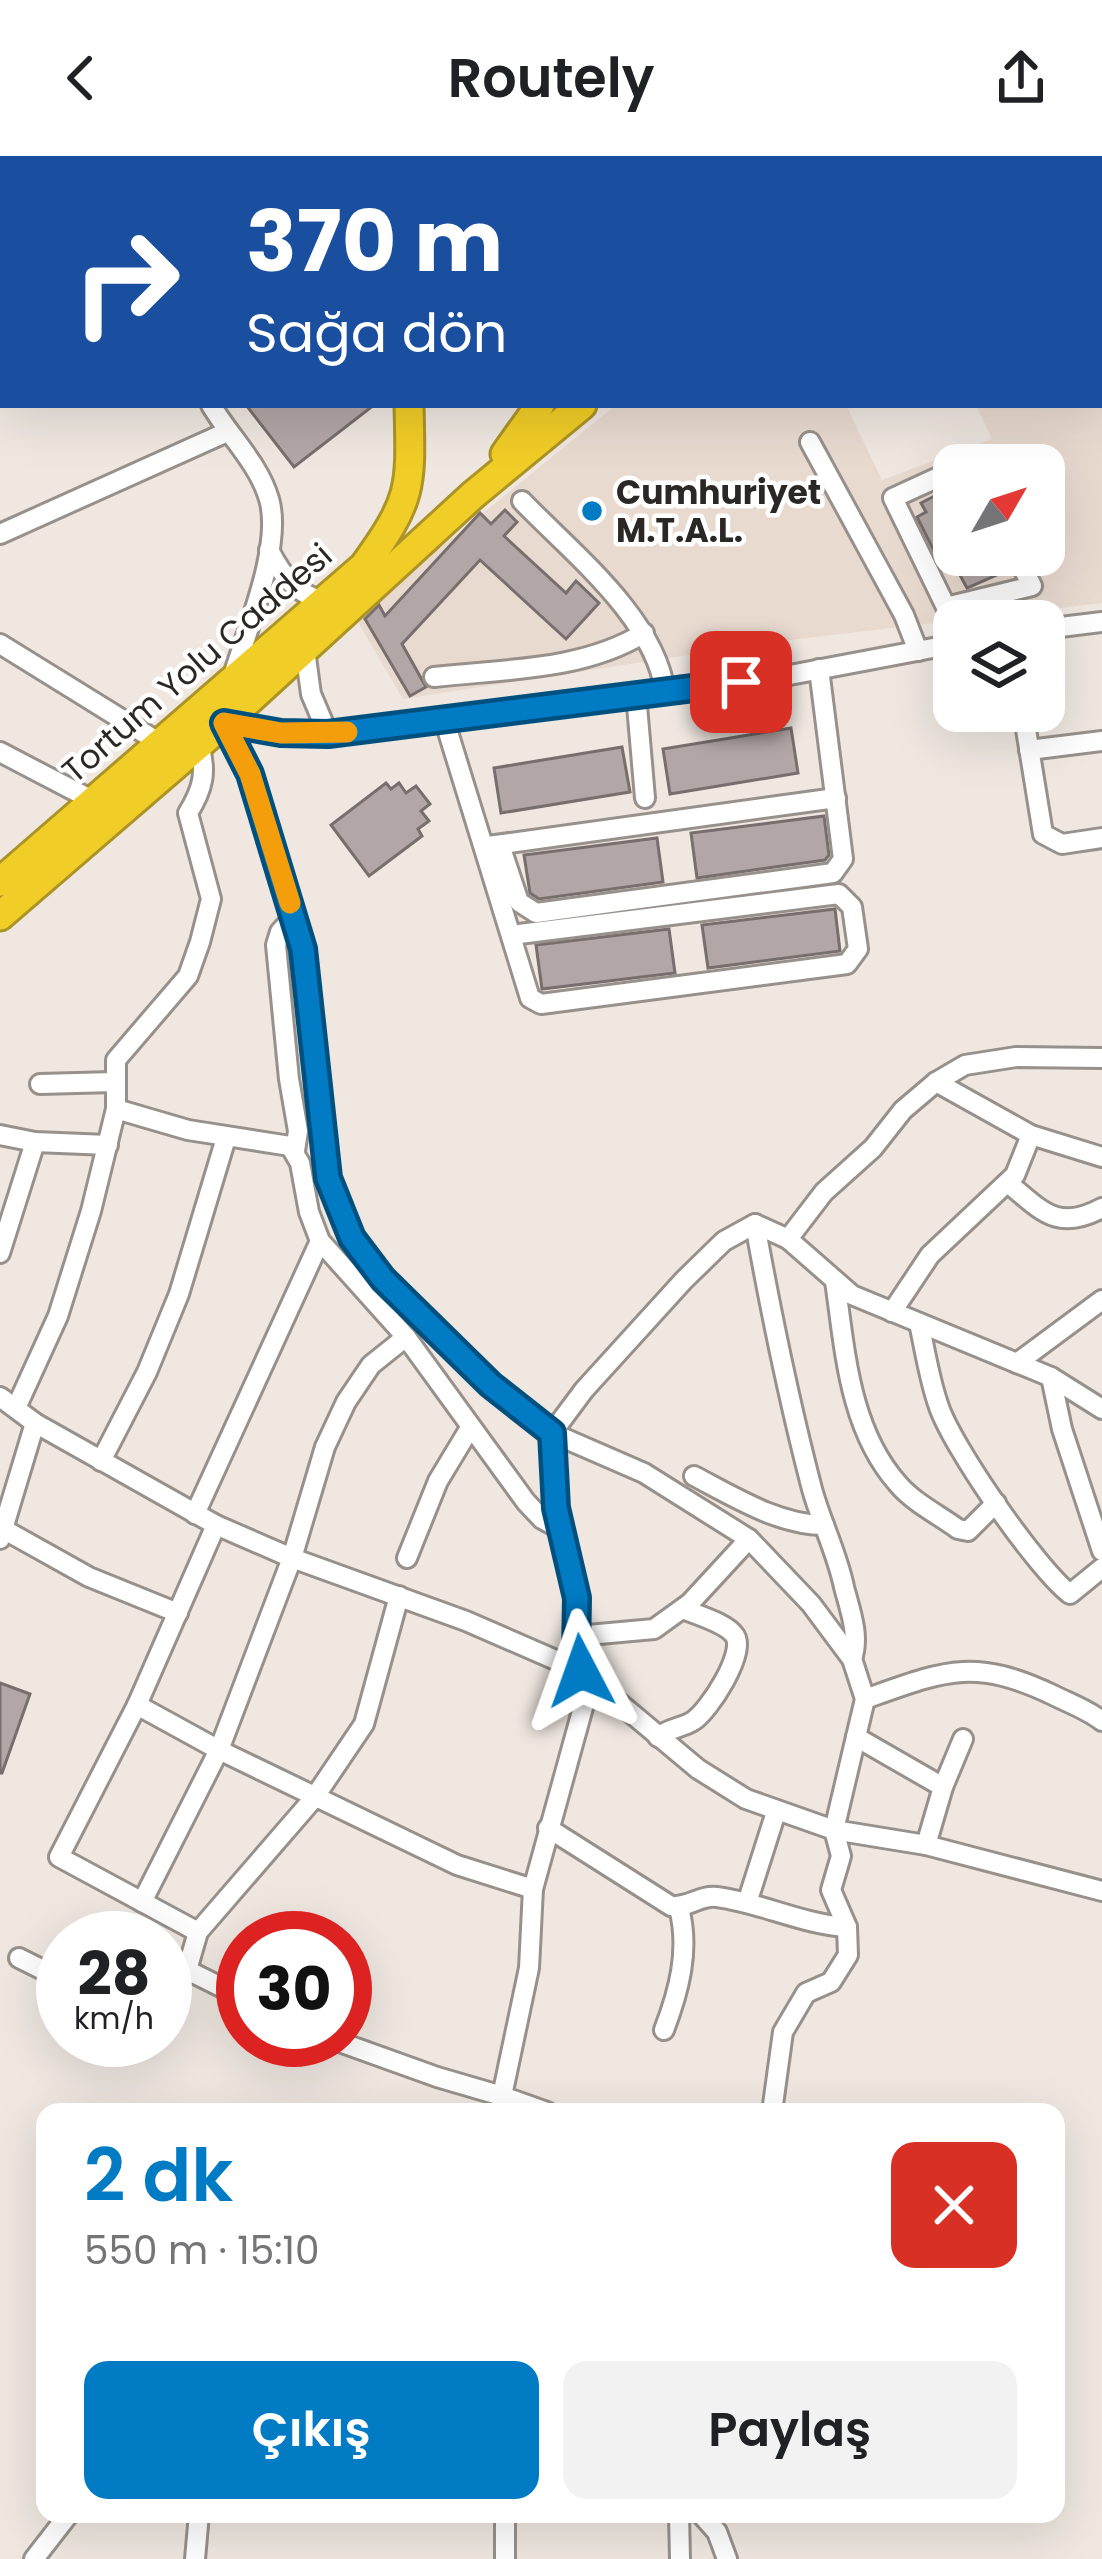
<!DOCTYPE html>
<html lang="tr">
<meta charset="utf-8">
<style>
:root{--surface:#fff;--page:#f2f2f2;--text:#202124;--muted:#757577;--accent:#007bc4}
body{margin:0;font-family:Poppins,sans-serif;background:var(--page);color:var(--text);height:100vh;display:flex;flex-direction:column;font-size:45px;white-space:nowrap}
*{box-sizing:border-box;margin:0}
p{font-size:39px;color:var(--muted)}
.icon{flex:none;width:66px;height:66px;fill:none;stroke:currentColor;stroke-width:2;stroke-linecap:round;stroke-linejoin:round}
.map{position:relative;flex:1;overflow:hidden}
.side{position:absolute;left:36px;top:1947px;width:1029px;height:420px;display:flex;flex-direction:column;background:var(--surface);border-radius:24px;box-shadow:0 12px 48px #0002}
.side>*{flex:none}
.guide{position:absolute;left:0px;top:0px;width:1104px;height:252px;box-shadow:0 12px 48px #0002;background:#1a4fa0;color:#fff;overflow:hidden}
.needle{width:78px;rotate:51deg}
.fabs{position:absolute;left:933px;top:288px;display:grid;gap:24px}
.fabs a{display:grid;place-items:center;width:132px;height:132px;border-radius:24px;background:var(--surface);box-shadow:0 12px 48px #0002;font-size:60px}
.speed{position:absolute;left:36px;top:1755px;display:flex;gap:24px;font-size:60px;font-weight:700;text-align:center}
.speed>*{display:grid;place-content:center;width:156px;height:156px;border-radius:50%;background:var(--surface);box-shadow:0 12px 48px #0002;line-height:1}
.speed small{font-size:30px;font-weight:400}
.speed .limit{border:18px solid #d22;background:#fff;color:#111}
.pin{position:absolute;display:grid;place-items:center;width:102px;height:102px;color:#fff;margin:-51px;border-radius:24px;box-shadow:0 6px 18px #0006}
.me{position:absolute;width:132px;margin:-66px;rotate:356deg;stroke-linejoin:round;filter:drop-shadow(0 0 9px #0008)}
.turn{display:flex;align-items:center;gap:42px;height:252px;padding:0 48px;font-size:54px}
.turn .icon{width:156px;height:156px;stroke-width:2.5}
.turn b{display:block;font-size:84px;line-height:102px}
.round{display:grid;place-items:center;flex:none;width:126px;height:126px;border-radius:24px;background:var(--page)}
.headline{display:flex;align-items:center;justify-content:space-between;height:204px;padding:0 48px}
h1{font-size:72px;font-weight:600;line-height:90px;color:var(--accent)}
.cta{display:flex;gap:24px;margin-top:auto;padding:24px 48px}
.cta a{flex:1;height:138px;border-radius:24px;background:var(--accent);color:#fff;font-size:48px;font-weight:600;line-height:138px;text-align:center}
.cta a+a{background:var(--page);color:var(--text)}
header{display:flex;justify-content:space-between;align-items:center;height:156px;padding:0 48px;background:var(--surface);font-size:54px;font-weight:600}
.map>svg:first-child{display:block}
.built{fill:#e9dad0;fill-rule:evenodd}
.building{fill:#b2a7a6;stroke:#776e6d;stroke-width:3}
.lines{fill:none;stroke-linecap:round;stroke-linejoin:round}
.minor-casing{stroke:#98918b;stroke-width:24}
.major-casing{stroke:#ab9326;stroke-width:30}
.highway-casing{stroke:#ab9326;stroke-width:33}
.minor{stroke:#fff;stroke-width:18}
.major{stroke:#f7e17d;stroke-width:24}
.highway{stroke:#f1cd27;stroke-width:27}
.route-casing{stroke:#00507f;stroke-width:30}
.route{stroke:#007bc4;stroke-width:21}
.slow{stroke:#f59e0b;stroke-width:21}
.poi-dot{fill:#007bc4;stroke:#fff;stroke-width:4.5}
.labels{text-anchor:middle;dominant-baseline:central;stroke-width:9;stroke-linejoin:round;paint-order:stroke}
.poi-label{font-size:33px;font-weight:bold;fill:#2a2725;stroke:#fff;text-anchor:start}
.street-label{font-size:33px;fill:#2a2725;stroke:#fff}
</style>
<header><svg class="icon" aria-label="back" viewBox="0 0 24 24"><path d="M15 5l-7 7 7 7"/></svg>Routely<svg class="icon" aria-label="share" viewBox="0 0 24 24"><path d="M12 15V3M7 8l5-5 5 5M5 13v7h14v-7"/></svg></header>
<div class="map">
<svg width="1102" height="2403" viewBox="0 0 1102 2403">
<rect width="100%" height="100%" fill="#efe7e0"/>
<path class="built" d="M1036,0H1102V447L773,486L403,543L355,461L616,249H846L882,324L992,283L976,249H1101V3H1030ZM954,309H1044V399H954Z"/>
<g class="building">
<path d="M246,249H374L294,311Z"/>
<path d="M954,330V387L935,397L917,361L926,356L921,347Z"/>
<path d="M505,354L517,366L504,380L566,437L576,425L599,447L566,483L480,404L402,488L426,531L410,540L365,463L379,449L385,460L480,357L491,368Z"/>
<path d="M949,399H1000L1008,414L967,432Z"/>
<path d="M791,572L798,617L670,638L663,593Z"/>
<path d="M622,591L630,636L501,657L494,612Z"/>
<path d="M386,627L391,633L399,627L406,637L416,630L430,648L421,655L429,665L418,673L422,680L369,720L331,669Z"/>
<path d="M824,660L829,699L825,704L697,722L691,677Z"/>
<path d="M657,682L663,726L539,743L530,737L524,699Z"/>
<path d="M835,753L840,795L708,812L702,769Z"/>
<path d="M669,773L675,817L542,833L536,789Z"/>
<path d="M0,1527L30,1538L2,1617H0Z"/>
</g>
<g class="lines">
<g class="minor-casing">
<g id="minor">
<path d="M245,3L246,0"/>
<path d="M423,3V0"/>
<path d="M0,171L3,167"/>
<path d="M211,249C230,281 259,308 269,343C283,390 246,476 232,523"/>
<path d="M810,286L904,459L918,495"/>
<path d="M954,314L893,342L946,451L1032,430L1016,399"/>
<path d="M522,345C572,397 654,461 665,535"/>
<path d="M0,378L227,276"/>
<path d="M269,394C283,421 295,437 325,446"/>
<path d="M1044,473L1102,466"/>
<path d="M0,488L160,587"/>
<path d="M305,494L311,538L328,578"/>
<path d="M434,521C504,513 582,515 644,477"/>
<path d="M636,538L645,642"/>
<path d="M1023,555L1043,678L1062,688L1102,682"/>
<path d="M444,563L530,842L541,848L847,808L858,793L852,751L839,738L511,779"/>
<path d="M224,567L250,618L303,793L328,1021L352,1081L383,1123L491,1229L534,1264L552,1277L644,1317L749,1383L811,1448L852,1503L865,1543L834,1674L841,1700L831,1734L847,1771L848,1799L831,1826L806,1837L783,1876L772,1956"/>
<path d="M224,567L281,577L328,578L779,521L954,488"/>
<path d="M1029,594L1102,585"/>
<path d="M0,596L92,644"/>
<path d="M500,689L519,746L536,757L833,717L843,703L819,513"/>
<path d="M488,690L836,642"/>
<path d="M294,761L280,776L276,789L289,923L298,975L295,995"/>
<path d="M1102,902L1016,901L965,909L936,926L903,954L873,992L824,1036L788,1083L852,1139L1051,1221L1102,1253"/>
<path d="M936,926L1031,979L1102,1001"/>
<path d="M40,928L114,926"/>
<path d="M116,953L188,974L290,990L300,1007L309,1056L320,1085L406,1181L526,1346L542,1363L560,1373"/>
<path d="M0,979L35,986L108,989"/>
<path d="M1008,1027C1042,1055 1057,1076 1102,1052"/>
<path d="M755,1068C771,1157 789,1245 812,1333C821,1366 837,1397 844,1431C850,1454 860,1480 852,1503"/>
<path d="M0,1097L35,986"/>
<path d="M835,1125C845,1194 849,1273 898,1328C913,1346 939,1359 958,1373L968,1375L996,1347"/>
<path d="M892,1156L930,1099L1015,1019L1031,979"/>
<path d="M919,1167C925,1194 929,1222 938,1248C950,1288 1037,1413 1070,1438L1102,1412"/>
<path d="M1017,1207L1102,1144"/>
<path d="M1051,1221L1062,1273L1102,1395"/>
<path d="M0,1241L35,1267L216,1369L292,1402L466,1465L581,1515L698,1613L746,1643L834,1674L926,1689L1102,1735"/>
<path d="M16,1252L58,1160L91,1055L116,953V904L188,820L200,786L211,743L188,657C203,633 207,616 199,589"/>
<path d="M101,1305L147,1216L179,1138L226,982"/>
<path d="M694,1320C734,1341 779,1369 824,1369"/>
<path d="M195,1358L320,1085"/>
<path d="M3,1373L89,1421L178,1457"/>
<path d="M0,1383L35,1267"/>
<path d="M407,1402L438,1325L470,1272"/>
<path d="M577,1480L654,1473L690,1447L749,1383"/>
<path d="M865,1543C944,1515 973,1501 1053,1539C1069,1547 1088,1554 1102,1565"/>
<path d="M137,1549L219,1594L457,1709L533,1733"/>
<path d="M658,1581C669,1572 682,1572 693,1565C709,1555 746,1497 735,1480C727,1467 697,1459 683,1453"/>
<path d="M856,1581L943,1631"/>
<path d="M548,1672L671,1750C689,1752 699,1739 717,1741C762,1747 801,1768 847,1771"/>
<path d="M926,1689L943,1631L963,1583"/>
<path d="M142,1746L219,1594L292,1402L325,1291L346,1246L371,1209L406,1181"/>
<path d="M747,1747L776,1656"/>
<path d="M198,1776L59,1701L137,1549L216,1369"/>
<path d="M19,1802L63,1824"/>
<path d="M187,1814L243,1842"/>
<path d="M165,1836L187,1814L198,1776L314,1642L364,1568L399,1440"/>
<path d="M664,1874C679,1835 690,1794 679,1752"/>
<path d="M334,1884L437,1921L502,1940"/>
<path d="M547,1956L502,1940L529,1812L533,1733L587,1537L576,1498L577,1442L557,1352L552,1277L584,1234L684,1124L724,1085L755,1068L788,1083"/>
<path d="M679,2358L680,2403"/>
<path d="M701,2358L717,2376L727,2403"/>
<path d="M34,2403L69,2358"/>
<path d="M195,2403L199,2358"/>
<path d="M505,2403V2358"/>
</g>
</g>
<g class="major-casing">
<g id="major">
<path d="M0,1L7,3"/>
<path d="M0,29L3,30"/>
</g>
</g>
<g class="highway-casing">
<g id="highway">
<path d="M883,3L888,0"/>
<path d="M928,3L933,0"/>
<path d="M960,3L965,0"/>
<path d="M505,298L540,249"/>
<path d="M0,726L364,410C413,342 411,332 409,249"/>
<path d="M0,760L224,567L473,339L582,249"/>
</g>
</g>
<use href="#minor" class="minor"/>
<use href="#major" class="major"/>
<use href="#highway" class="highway"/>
</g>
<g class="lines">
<g class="route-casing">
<path id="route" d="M581,1515L576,1498L577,1442L556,1352L552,1277L491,1229L383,1123L352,1082L328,1022L303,793L250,618L224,567L281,577L328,578L741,526"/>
</g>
<use href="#route" class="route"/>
<path class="slow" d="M290,747L250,618L224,567L281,577L347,576"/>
</g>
<circle class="poi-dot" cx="592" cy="355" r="12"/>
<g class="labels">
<g class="poi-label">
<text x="616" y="336">Cumhuriyet<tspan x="616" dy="38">M.T.A.L.</tspan></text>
</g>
<g class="street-label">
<text transform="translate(197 507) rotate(-41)">Tortum Yolu Caddesi</text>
</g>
</g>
</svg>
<div class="fabs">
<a><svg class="needle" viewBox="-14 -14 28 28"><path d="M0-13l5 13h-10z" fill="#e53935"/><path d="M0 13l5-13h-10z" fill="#757577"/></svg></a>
<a><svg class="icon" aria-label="layers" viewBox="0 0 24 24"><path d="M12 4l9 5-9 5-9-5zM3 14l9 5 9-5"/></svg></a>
</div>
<div class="speed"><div>28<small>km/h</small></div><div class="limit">30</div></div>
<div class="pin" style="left:741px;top:526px;background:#d93025"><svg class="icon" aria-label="arrive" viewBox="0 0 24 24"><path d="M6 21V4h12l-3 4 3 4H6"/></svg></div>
<svg class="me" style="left:581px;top:1515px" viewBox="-20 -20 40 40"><path d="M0-17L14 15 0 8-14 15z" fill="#007bc4" stroke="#fff" stroke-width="4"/></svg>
<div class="guide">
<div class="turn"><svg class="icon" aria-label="right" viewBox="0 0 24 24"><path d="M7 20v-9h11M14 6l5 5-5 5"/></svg><div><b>370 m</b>Sağa dön</div></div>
</div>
<section class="side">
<div class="headline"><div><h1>2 dk</h1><p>550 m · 15:10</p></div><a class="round" style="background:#d93025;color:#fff"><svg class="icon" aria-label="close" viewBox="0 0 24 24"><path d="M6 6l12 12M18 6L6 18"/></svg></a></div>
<div class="cta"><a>Çıkış</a><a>Paylaş</a></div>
</section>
</div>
